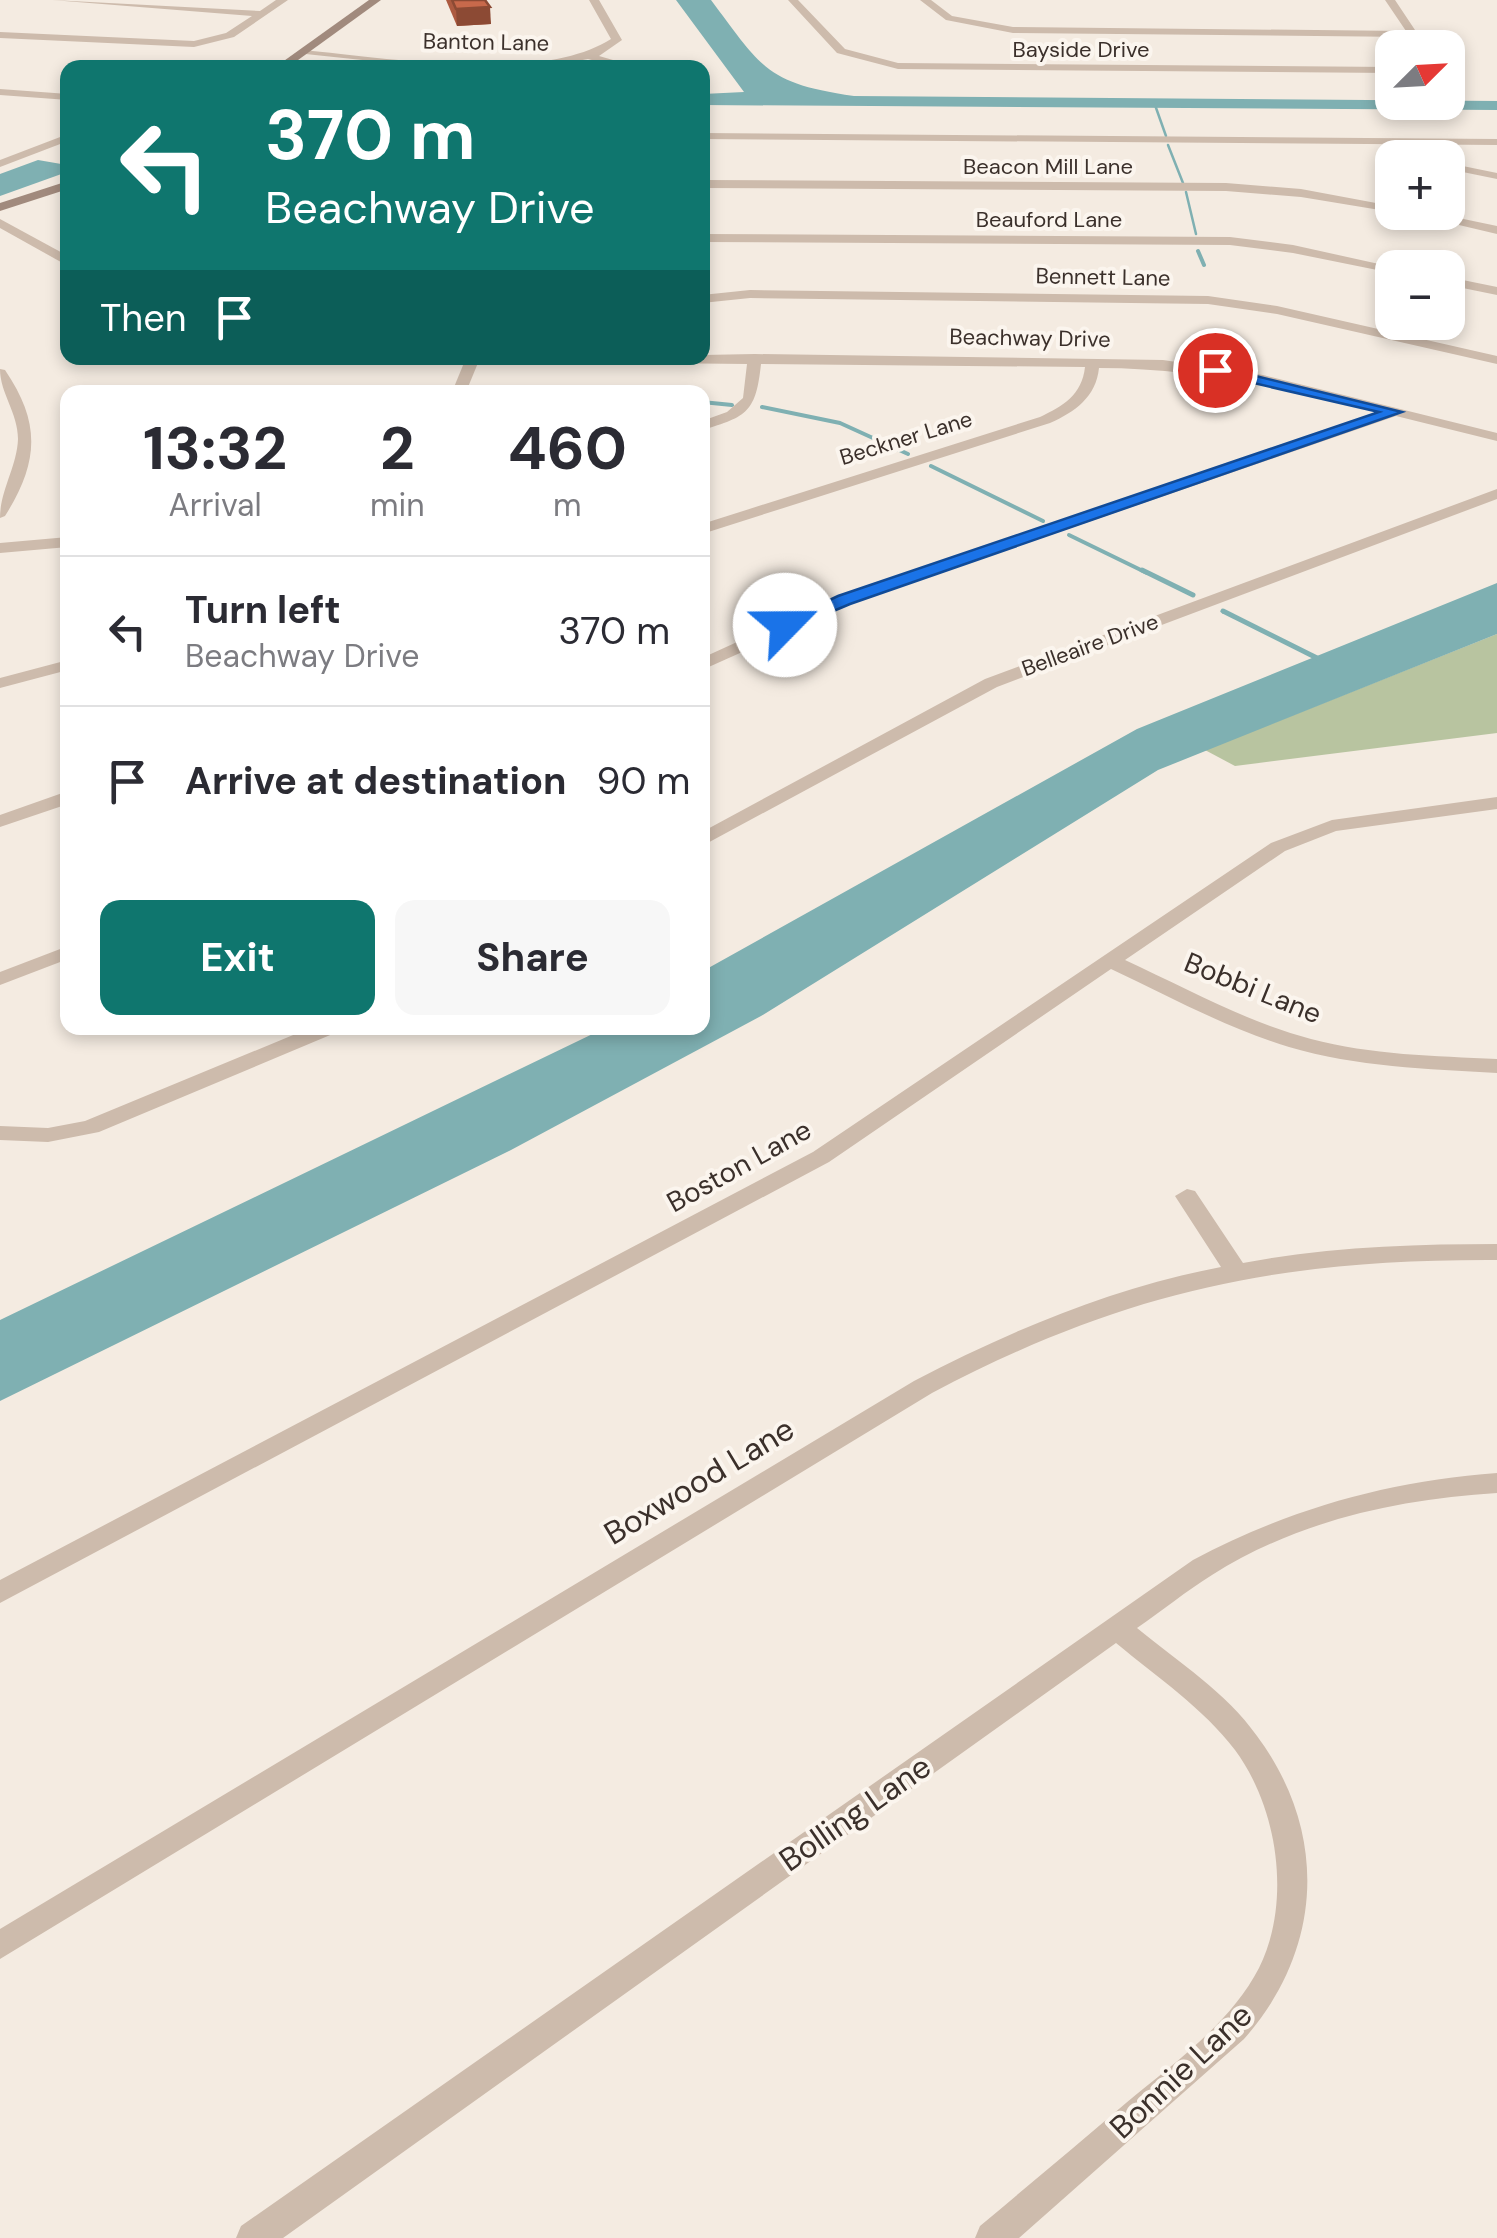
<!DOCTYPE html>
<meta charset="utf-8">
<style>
:root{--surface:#fff;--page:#f7f7f7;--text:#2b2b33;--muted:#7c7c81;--line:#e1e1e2;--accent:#0f766e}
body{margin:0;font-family:"DM Sans",sans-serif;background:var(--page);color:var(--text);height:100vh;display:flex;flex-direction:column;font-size:38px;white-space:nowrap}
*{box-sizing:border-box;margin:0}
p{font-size:32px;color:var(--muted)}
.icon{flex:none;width:55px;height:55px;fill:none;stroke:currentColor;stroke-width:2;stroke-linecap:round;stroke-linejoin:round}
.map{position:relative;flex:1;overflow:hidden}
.drawer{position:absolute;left:60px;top:385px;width:650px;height:650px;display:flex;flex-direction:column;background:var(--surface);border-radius:20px;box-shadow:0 5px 15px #0003}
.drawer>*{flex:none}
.hud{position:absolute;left:60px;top:60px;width:650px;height:305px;border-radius:20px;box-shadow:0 5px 15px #0003;background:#0f766e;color:#fff;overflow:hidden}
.needle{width:65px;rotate:66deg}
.tools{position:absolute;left:1375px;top:30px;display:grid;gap:20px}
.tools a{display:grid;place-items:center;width:90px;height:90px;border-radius:20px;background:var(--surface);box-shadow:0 5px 15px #0003;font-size:50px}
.pin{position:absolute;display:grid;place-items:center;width:85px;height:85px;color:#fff;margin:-42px;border:5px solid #fff;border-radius:50%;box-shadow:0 2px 10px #0007}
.me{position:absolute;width:110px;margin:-55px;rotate:67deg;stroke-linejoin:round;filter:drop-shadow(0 0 8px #0008)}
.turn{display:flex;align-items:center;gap:35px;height:210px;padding:0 40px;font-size:45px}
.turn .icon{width:130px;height:130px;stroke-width:2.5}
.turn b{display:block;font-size:70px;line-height:85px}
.then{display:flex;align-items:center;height:95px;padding:0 40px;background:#0003;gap:20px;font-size:38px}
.eta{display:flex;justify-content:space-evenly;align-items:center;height:170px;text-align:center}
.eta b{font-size:60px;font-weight:700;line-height:70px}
.action{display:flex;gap:20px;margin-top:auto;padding:20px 40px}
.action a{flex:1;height:115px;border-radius:20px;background:var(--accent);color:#fff;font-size:40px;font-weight:700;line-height:115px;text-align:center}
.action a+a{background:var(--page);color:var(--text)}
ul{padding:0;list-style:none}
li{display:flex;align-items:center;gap:30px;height:150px;padding:0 40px;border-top:2px solid var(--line)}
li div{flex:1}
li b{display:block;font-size:38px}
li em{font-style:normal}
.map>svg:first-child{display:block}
.green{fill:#b8c4a0}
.water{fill:#7fb0b2}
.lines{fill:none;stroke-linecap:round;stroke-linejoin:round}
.stream-far2{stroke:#7fb0b2;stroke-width:2.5}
.stream-far1{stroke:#7fb0b2;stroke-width:4}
.stream{stroke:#7fb0b2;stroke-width:5}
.street{fill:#cdbbac;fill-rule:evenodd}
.secondary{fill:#a18a7d;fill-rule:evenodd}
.wall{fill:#ac5a40}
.shaded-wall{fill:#8c4a34}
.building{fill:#c8694b;stroke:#8c4a34;stroke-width:2.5}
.route{fill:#1a73e8;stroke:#114b97;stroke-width:2.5}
.labels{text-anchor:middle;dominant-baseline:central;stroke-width:8;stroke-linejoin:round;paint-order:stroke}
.far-street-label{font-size:22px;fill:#3b302b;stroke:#fbf5ee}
.street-label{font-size:28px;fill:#3b302b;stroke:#fbf5ee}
.near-street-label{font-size:32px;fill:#3b302b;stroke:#fbf5ee}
</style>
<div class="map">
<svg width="1497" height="2238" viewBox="0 0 1497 2238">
<rect width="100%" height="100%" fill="#f4ebe1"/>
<path class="green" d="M1497,634V733L1235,766L1205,750Z"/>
<g class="water">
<path d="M676,0H711C762,68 766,83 854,96L1497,101V110L703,105V94L744,92Z"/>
<path d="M38,160L67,165V172L0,196V174Z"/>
<path d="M1497,583V634L1158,770L761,1016L511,1150L0,1401V1320L605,1028H702L703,971L1137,729Z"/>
</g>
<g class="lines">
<g class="stream-far2">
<path d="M1155,105L1166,136"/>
<path d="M1168,145L1183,183"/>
<path d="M1186,192L1196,234"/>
</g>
<g class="stream-far1">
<path d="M1198,251L1204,265"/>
<path d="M533,391L551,392"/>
<path d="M702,402L732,405"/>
<path d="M762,407L840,423L908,454"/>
<path d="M931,466L1043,521"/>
<path d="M1069,535L1147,573"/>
</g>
<g class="stream">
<path d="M1142,570L1193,595"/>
<path d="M1223,611L1317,658"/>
</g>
<g class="street">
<path d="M52,0L260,11L276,0H288L234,37L194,47L0,38V32L194,41L226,33L252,16Z"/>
<path d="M589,0H599L622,40L599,56L641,68H622L588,59L539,68H438L296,53L301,50C385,57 539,85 611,39Z"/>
<path d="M788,0H798L845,49L898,63L1392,67V73L898,69L837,53Z"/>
<path d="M920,0H931L952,16L1013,27L1406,31L1385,0H1395L1427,48H1417L1410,37L1013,33L946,20Z"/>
<path d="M0,89L68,94V100L0,95Z"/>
<path d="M702,133L1497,139V145L702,139Z"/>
<path d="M68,134V141L0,167V160Z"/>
<path d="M1448,163L1497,173V179L1448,169Z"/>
<path d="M702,180L1226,183L1301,189L1392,206V212L1301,197L1226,191L702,188Z"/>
<path d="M1404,212H1430L1497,226V234Z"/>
<path d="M0,219L68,256V266L0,228Z"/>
<path d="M702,234L1230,237L1293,245L1397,268H1392V273L1293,253L1230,245L702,242Z"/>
<path d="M1448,277L1497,287V295L1448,285Z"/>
<path d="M750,290L1208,296L1277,306L1497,356V364L1277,314L1208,304L750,298L702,303V295Z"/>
<path d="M755,354L1163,360L1263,375L1497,433V441L1396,416L850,604L702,670V658L838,596L1380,412C1286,389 1196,368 1099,368C1096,397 1075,412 1050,423L702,534V524L1040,417C1063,406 1082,395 1085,367L761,364C756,411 748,417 702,430V421L727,412L743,398L747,364L554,362L547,358Z"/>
<path d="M466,358H480L466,392H452Z"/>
<path d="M0,369L5,370C41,423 39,462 5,516L0,518C0,490 17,467 18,439C18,413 0,393 0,369Z"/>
<path d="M1497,489V499L997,687L702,846V832L985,679Z"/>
<path d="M68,537V547L0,553V543Z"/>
<path d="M68,660V670L0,688V678Z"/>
<path d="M68,791V804L0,827V815Z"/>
<path d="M1497,797V809L1336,831L1285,851L1125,960C1186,988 1246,1022 1311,1039C1371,1055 1435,1056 1497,1059V1073C1427,1069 1357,1067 1289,1047C1227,1028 1170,997 1111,969L829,1162L0,1603V1580L813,1152L1271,843L1332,820Z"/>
<path d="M68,946V959L0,985V972Z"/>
<path d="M310,1028H338L335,1033L99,1132L48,1142L0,1140V1126L48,1128L85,1121Z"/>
<path d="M1187,1189L1195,1191L1243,1263C1327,1247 1412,1244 1497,1244V1260C1280,1259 1125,1291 932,1393L0,1959V1929L914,1381C1012,1330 1112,1288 1221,1267L1175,1196Z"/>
<path d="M1497,1473V1493C1398,1499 1297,1521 1212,1575C1186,1591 1162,1611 1137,1628C1178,1662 1226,1692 1257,1736C1329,1833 1323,1950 1244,2039L1019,2238H975L980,2226C1029,2185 1078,2144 1126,2103C1173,2064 1230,2024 1259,1968C1292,1902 1278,1808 1235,1750C1203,1708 1157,1677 1116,1643L283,2238H236L241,2226L1193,1560C1289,1509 1388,1481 1497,1473Z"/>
</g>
<g class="secondary">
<path d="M369,0H381L287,68H274Z"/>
<path d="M68,181V189L0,211V203Z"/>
</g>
</g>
<path class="wall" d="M446,0H485L491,24L457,26Z"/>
<path class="shaded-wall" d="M490,7L491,24L457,26L456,9Z"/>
<path class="building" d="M452,0H485L490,7L456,9Z"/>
<path class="route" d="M1215,366L1402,412L850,604L791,629L777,625L838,596L1379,412L1210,373L1208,370Z"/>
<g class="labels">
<g class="far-street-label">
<text transform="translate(486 42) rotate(1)">Banton Lane</text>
<text x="1081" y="49">Bayside Drive</text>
<text x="1048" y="166">Beacon Mill Lane</text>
<text x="1049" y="219">Beauford Lane</text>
<text transform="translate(1103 277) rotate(1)">Bennett Lane</text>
<text transform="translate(1030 338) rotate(1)">Beachway Drive</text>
<text transform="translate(906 438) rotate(-17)">Beckner Lane</text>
<text transform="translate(1090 645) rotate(-20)">Belleaire Drive</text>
</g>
<g class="street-label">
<text transform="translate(1253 988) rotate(22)">Bobbi Lane</text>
<text transform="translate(739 1166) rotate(-29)">Boston Lane</text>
</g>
<g class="near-street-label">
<text transform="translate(699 1481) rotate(-31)">Boxwood Lane</text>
<text transform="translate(855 1813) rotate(-35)">Bolling Lane</text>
<text transform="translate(1181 2071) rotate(-43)">Bonnie Lane</text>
</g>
</g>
</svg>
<div class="tools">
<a><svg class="needle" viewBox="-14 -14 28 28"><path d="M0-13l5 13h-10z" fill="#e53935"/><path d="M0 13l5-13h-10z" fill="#7c7c81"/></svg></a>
<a>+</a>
<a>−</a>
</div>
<div class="pin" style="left:1215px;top:370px;background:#d93025"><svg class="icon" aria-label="arrive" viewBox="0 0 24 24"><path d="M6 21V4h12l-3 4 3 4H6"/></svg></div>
<svg class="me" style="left:785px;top:625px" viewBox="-20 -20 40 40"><circle r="19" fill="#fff"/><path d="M0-13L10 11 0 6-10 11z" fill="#1a73e8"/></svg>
<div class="hud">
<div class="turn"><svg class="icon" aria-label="left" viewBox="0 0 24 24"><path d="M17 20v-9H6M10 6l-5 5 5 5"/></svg><div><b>370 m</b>Beachway Drive</div></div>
<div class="then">Then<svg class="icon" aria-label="arrive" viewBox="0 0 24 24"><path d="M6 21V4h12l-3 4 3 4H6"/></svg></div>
</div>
<section class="drawer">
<div class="eta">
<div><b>13:32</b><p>Arrival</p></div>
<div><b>2</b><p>min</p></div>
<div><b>460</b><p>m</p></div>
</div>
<ul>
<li><svg class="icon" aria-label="left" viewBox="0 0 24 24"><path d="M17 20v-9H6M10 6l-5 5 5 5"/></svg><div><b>Turn left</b><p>Beachway Drive</p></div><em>370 m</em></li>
<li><svg class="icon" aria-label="arrive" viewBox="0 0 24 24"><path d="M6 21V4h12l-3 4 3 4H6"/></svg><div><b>Arrive at destination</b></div><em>90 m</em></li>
</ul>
<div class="action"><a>Exit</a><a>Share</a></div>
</section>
</div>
